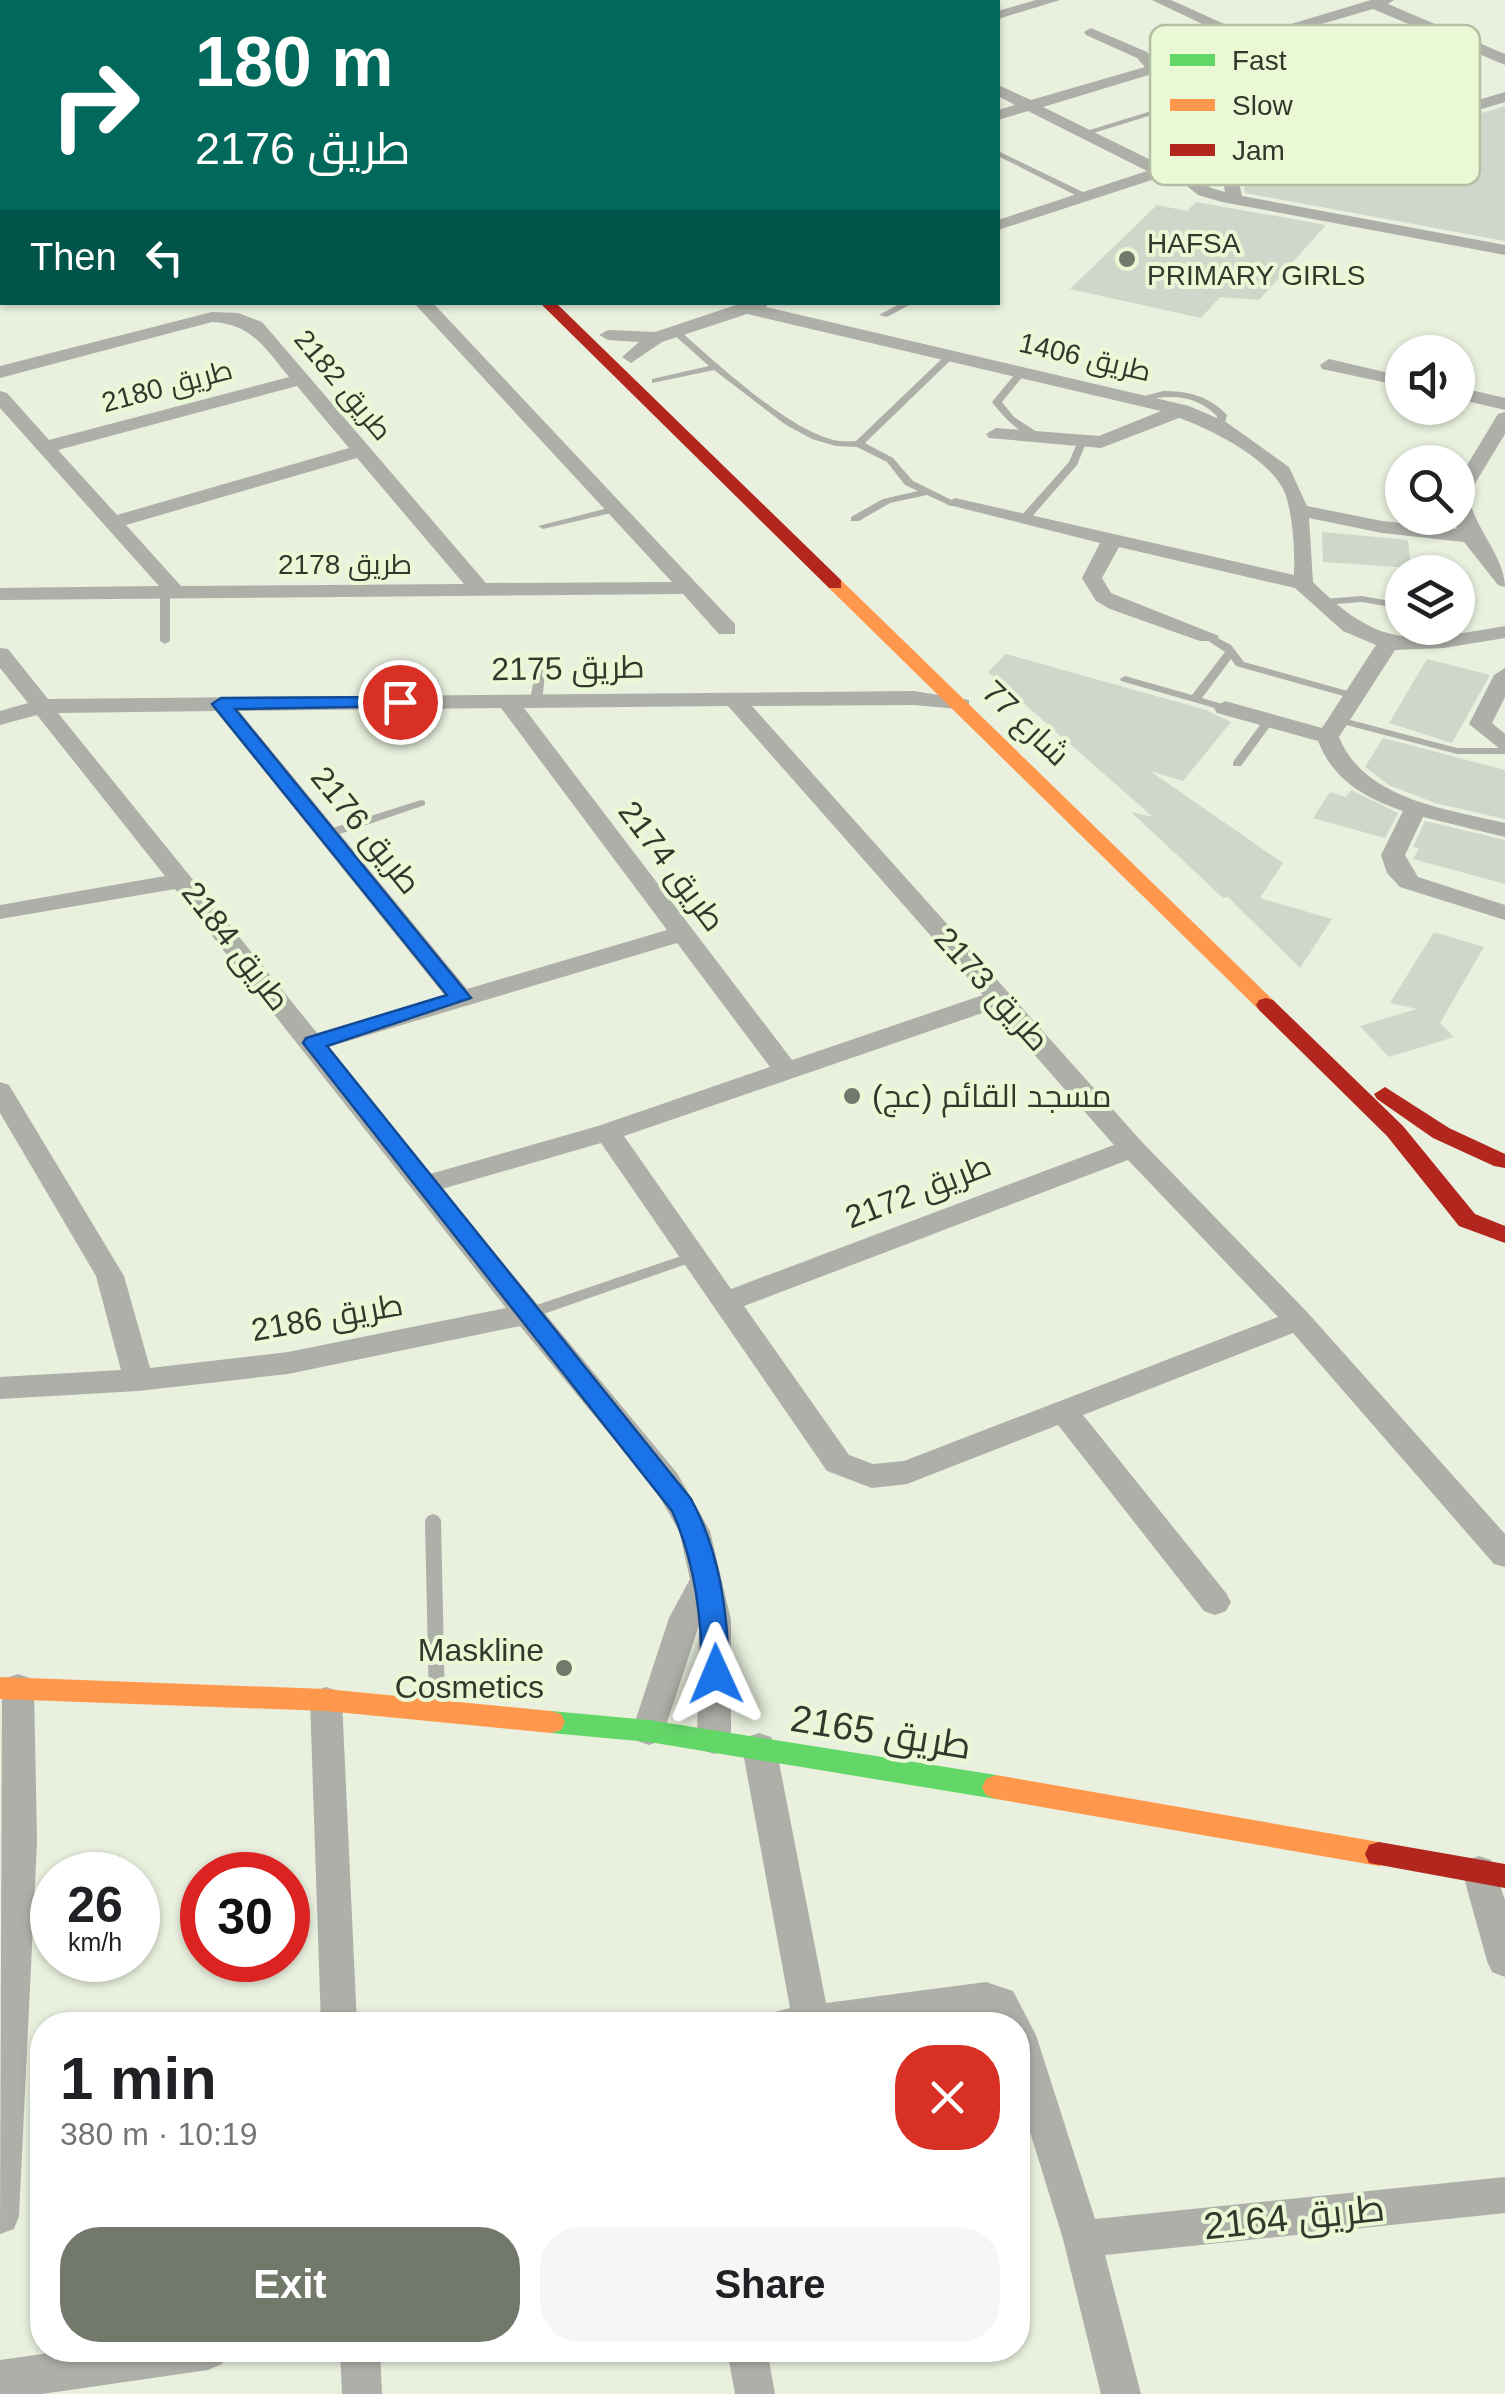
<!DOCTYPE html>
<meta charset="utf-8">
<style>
:root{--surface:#fff;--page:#f6f6f6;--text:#202124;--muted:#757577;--accent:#72786a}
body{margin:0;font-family:Helvetica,Cairo,sans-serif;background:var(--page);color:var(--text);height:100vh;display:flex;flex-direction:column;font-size:38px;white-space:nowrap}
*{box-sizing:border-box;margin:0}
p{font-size:32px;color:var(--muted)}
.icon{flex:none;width:55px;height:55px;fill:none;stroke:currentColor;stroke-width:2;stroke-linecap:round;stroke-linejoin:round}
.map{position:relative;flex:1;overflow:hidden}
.sheet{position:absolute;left:30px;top:2012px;width:1000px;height:350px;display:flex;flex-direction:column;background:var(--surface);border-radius:40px;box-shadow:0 2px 8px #0004}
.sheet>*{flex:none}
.guide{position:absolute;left:0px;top:0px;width:1000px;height:305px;box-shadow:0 2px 8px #0004;background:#00695c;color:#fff;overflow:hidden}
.fabs{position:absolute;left:1385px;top:335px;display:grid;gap:20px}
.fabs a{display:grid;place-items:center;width:90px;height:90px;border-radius:50%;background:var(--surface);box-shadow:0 2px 8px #0004;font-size:50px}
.speed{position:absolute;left:30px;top:1852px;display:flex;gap:20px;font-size:50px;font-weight:700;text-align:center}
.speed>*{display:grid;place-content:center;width:130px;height:130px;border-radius:50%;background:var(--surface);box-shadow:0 2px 8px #0004;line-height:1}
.speed small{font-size:25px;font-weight:400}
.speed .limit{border:15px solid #d22;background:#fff;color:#111}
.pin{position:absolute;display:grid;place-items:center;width:85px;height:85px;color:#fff;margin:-42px;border:5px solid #fff;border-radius:50%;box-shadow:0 2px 10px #0007}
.me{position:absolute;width:110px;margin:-55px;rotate:359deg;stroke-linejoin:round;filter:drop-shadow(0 0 8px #0008)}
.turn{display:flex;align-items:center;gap:35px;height:210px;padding:0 30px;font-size:45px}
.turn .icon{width:130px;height:130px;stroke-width:2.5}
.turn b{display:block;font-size:70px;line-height:85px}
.then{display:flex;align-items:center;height:95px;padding:0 30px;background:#0003;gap:20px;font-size:38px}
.round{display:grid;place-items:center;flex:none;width:105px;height:105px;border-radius:40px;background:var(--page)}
.head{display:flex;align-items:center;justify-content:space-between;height:170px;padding:0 30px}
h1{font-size:60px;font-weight:700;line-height:75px}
.primary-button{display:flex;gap:20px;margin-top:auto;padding:20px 30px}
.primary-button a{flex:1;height:115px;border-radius:40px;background:var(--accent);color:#fff;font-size:40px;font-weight:700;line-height:115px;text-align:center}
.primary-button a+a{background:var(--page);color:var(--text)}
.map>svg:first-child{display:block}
.building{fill:#ced7ca}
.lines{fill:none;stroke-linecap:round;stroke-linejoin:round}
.lane{fill:#aeafa8;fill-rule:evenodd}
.street{fill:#aeafa8;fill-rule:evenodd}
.fast{fill:#63d668;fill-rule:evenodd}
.slow{fill:#ff974d;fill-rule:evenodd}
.jam{fill:#b3261e;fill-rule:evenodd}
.route{fill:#1a73e8;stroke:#114b97;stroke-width:2.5}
.poi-dot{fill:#72786a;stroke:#eaf8d6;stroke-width:4}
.labels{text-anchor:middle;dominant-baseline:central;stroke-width:8;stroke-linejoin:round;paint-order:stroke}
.far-poi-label{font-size:28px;fill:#32382b;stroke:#eaf8d6;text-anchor:start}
.far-street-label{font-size:28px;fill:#32382b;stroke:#eaf8d6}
.street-label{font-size:32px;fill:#32382b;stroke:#eaf8d6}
.poi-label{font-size:32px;fill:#32382b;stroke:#eaf8d6;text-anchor:start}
.near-street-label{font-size:38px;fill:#32382b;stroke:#eaf8d6}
.key{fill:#eaf8d6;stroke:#b3bea3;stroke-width:2.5}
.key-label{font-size:28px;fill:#32382b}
</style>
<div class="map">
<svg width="1505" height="2394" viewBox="0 0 1505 2394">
<rect width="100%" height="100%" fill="#e9f0de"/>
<g class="building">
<path d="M1505,106V241L1245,193L1244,188L1265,165L1337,157Z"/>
<path d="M1196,202L1326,225L1259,300L1220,297L1201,318L1070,289L1157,205L1187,211Z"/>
<path d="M1322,532L1408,540L1411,568L1323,562Z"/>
<path d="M1006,654L1206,710L1231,722L1183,781L1150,771L1283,863L1260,898L1332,919L1300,968L1228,897L1223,898L1131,812L1153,817L988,672Z"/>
<path d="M1427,659L1490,675L1452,743L1389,723Z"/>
<path d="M1383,738L1505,770V819L1435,803L1389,785L1365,767Z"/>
<path d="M1351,790L1398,813L1385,838L1313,818L1330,792L1346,797Z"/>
<path d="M1425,821L1505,840V884L1413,859L1419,848L1413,847Z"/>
<path d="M1434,932L1484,947L1440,1023L1454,1037L1389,1057L1360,1026L1417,1009L1390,1003Z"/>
</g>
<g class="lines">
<g class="lane">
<path d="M301,0H311L314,2H305Z"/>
<path d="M365,0H382L376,2H363Z"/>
<path d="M1395,64H1398V68L1342,83L1338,81Z"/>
<path d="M1200,96L1207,98L1087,135L1080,133Z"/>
<path d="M998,151L1087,194L1088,196L1081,198L998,156Z"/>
<path d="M903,302H915L887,317L879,315Z"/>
<path d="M672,329H678C714,361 793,435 840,441C846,442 851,441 856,441L949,352H955V356L865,443L893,458L913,481L960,504L951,506L927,495L890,503L859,521H851V517L883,499L918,491L905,485L887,462L857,447L836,446L812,439L786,425L714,370L652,383V379L709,366L672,333Z"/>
<path d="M1020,368L1028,370L1002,402L1014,417L1043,436V440C1022,437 1005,419 992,402Z"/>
<path d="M1163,391C1188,391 1209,396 1227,415L1224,426L1216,428L1217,416C1196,395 1170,394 1142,401L1137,398Z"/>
<path d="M1078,441L1086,443L1077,465L1029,520H1021V516L1069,462Z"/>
<path d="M616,506L621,509L620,511L543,529L538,526Z"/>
<path d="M165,590L170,593V641L165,644L160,641V593Z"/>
<path d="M1362,596L1402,603V609L1362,602L1323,605L1318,602L1323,599Z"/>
<path d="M1442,628H1453L1464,639L1463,641H1455Z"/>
<path d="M1208,633L1231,645L1244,662L1358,694L1360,696L1354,699L1236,666L1231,659L1202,698L1229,706L1231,708L1225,711L1121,681L1120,679L1125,676L1192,695L1225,652L1204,638V634Z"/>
<path d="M541,661L546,664L542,702L536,705L530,702L536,664Z"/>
<path d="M1269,717L1273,718V722L1241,766H1233V762L1265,718Z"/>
<path d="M1339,717L1457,748H1505V754H1457L1335,722V718Z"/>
<path d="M421,800L425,801V805L331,837H323L321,834L323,831Z"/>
<path d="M696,1251L701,1253L703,1256L701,1259L532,1318H522L520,1314L522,1310Z"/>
<path d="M433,1514L438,1516L441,1520L445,1705L443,1710L437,1712L431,1710L429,1705L425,1520L428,1516Z"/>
</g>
<g class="street">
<path d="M642,0H660L661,2H643Z"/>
<path d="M1036,0H1060L998,19V11Z"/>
<path d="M1152,0H1171L1251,36L1371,0H1394L1388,4L1505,54V65L1373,9L1263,41L1372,90L1379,106L1376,114L1415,119L1505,92V102L1416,129L1370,123L1351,138L1207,162L998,230V220L1147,171L1028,111L998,120V110L1015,105L998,96V85L1031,100L1145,67L1137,58L1086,35L1084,32L1091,28L1147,52L1158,63L1236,40ZM1248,46L1359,96L1363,106L1360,116L1340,131L1304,137L1166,70ZM1152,74L1197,101L1284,140L1204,153L1163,166L1043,107Z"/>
<rect x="0" y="15" width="2" height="8"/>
<path d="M2,89V99L0,100V90Z"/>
<rect x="0" y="154" width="2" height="10"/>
<path d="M1213,172L1237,173L1242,196L1505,245V255L1222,202L1198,195L1187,186ZM1223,181L1225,192L1208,187L1221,181Z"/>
<path d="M0,184L2,185V195H0Z"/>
<rect x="0" y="239" width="2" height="10"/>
<rect x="0" y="284" width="2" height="10"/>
<path d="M413,302H432L697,584L735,624V634H719L683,594L0,600V588L159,586L0,408V391L7,393L49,440L289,377C265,348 252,324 212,322L0,378V366L212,312L238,313L262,322L486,583L672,582ZM297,386L349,448L117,515L58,450ZM357,458L464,584L181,586L126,525Z"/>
<path d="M745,302H770L766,307L1189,406L1226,422L1289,467L1307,506L1382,521L1457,529L1453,518H1458V480L1498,414L1505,412V434L1468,495C1475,530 1505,557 1505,587L1498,585L1464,542L1382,533L1309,518L1313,582C1382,652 1415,641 1505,626V638L1444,648L1395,650L1339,737C1364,800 1447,809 1505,823V837L1423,817L1405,855L1418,877L1505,905V920L1400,887L1387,873L1381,855L1403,811C1365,798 1333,780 1318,741L1217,713L1214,708L1225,701L1322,728L1376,645L1343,631L1295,588L1119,547L1102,578L1111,593L1219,636L1216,641H1200L1110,609L1096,601L1082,578L1100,543L945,504L955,498L1294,575C1295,552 1293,518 1286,496C1275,461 1211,429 1179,418L1101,448L989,438L986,434L996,428L1099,436L1161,411L747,314L662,342L631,363L622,357L639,342L608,340L599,335L608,330L655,332Z"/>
<path d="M1329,359L1402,376V386L1322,369L1320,365Z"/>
<path d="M1458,387L1505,398V410L1458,399Z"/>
<path d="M0,648L8,649L48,699L914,691L969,700V710L914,705L752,706L1142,1142L1308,1313L1505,1534V1567L1494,1564L1293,1333L1083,1415L1226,1593L1231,1602L1226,1611L1215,1615L1204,1611L1058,1425L907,1484L872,1488L827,1471L601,1143L442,1189L677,1473L710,1531L731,1620V1740L726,1750L714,1754L702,1750L697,1740L699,1625L661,1741L649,1745L637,1741L632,1731L669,1618L690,1579L679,1531L655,1489L520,1326L288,1374L138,1391L0,1399V1377L121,1370L96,1276L0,1113V1082L9,1085L124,1276L150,1368L288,1352L506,1308L175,889L0,919V905L165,876L37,715L0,725V711L28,703L0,668ZM728,706L983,995L792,1060L524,708ZM501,708L667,930L467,989L239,711ZM216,711L445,996L317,1033L58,713ZM677,943L770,1067L598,1126L430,1174L328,1047ZM994,1009L1114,1145L731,1289L624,1136ZM1128,1160L1278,1317L904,1461L873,1464L849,1455L744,1306Z"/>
<path d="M1505,668V697L1492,723L1505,734V753L1469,724L1494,675Z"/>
<path d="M18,1674L30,1678L34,1687L37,1842L19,2216L14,2229L0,2234L2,1687L6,1678Z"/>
<path d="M326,1687L338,1691L342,1700L357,2025H321L310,1700L314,1691Z"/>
<path d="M759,1733L771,1737L776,1747L826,2003L986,1982L1013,1991L1036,2035L1095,2219L1505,2177V2213L1105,2255L1141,2394H1101L1063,2239L1018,2093V2025H994L986,2014L906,2025H766L771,2013L790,2008L742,1747L747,1737Z"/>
<path d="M1479,1856L1491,1860L1505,1900V1977L1492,1972L1487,1961L1462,1871L1467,1860Z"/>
<path d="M70,2350H228L222,2364L208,2370L42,2394H0V2360Z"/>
<path d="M340,2350H380L382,2394H342Z"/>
<path d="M727,2350H767L775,2394H735Z"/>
</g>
<path class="fast" d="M551,1711L649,1720L996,1775L1006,1779L1010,1787L1006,1795L996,1799L649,1742L551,1733L541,1730L537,1722L541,1714Z"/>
<g class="slow">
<path d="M835,579L841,580L1273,1000L1276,1005L1273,1010H1259L829,588L826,584Z"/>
<path d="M0,1677L326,1689L551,1711L561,1714L565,1722L561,1730L551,1733L326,1711L0,1699Z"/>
<path d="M996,1775L1379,1842L1389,1845L1393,1854L1389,1863L1379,1866L996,1799L986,1795L982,1787L986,1779Z"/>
</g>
<g class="jam">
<path d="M266,0H280L281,2H268Z"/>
<path d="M539,302H555L841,580V588H829Z"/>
<path d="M1266,998L1273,1000L1403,1126L1475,1214L1505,1226V1243L1459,1226L1387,1136L1259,1010L1256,1005L1259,1000Z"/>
<path d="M1385,1087L1449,1128L1505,1154V1168L1494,1166L1433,1138L1377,1099L1374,1094Z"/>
<path d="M1379,1842L1505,1864V1888L1369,1863L1365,1854L1369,1845Z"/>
</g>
</g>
<path class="route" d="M400,697L407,699V706L235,709L471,998L327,1046L691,1499C720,1552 728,1614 729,1674L725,1681H706L702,1674C702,1619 695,1561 672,1511L303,1043L306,1038L447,995L212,704L221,698Z"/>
<g class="poi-dot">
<circle cx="1127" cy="259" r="10"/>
<circle cx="852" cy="1096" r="10"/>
<circle cx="564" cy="1668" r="10"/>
</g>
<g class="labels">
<g class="far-poi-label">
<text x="1147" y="243">HAFSA<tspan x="1147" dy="32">PRIMARY GIRLS</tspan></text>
</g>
<g class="far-street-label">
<text transform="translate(1085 357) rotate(13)">طريق 1406</text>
<text transform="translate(343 385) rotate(50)">طريق 2182</text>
<text transform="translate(167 386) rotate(-15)">طريق 2180</text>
<text x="345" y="564">طريق 2178</text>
</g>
<g class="street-label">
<text transform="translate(568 668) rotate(-1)">طريق 2175</text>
<text transform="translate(1026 723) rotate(44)">شارع 77</text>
<text transform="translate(366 830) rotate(51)">طريق 2176</text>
<text transform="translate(672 866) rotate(53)">طريق 2174</text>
<text transform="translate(236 946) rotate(52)">طريق 2184</text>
<text transform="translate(992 989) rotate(48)">طريق 2173</text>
<text transform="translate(918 1191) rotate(-21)">طريق 2172</text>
<text transform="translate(327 1317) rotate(-10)">طريق 2186</text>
</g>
<g class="poi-label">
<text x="872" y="1096">مسجد القائم (عج)</text>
<text x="544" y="1650" text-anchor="end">Maskline<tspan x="544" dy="37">Cosmetics</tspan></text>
</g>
<g class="near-street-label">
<text transform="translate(881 1732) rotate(9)">طريق 2165</text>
<text transform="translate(1294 2217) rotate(-6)">طريق 2164</text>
</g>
</g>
<rect x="1150" y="25" width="330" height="160" rx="15" class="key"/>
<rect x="1170" y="54" width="45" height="12" fill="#63d668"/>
<rect x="1170" y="99" width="45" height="12" fill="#ff974d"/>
<rect x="1170" y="144" width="45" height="12" fill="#b3261e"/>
<g class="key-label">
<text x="1232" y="70">Fast</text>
<text x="1232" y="115">Slow</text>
<text x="1232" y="160">Jam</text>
</g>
</svg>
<div class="fabs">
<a><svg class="icon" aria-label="sound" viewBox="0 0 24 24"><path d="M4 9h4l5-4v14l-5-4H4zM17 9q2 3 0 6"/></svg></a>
<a><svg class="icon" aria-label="search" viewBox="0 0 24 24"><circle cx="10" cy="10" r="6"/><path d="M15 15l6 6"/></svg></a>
<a><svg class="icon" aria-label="layers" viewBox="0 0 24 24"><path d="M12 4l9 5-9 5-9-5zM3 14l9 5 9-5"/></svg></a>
</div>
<div class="speed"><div>26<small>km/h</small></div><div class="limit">30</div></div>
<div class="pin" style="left:400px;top:702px;background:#d93025"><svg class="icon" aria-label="arrive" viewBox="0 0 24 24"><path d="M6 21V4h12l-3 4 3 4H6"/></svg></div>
<svg class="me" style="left:716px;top:1674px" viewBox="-20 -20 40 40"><path d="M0-17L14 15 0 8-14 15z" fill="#1a73e8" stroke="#fff" stroke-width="4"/></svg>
<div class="guide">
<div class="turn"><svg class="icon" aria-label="right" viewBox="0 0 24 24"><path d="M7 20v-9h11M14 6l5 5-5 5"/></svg><div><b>180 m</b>طريق 2176</div></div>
<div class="then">Then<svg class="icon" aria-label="left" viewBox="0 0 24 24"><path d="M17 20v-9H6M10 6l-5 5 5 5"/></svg></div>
</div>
<section class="sheet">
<div class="head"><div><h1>1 min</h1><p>380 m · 10:19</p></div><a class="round" style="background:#d93025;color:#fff"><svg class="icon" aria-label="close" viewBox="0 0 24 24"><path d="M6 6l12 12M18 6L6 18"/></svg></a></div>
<div class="primary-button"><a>Exit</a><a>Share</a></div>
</section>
</div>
